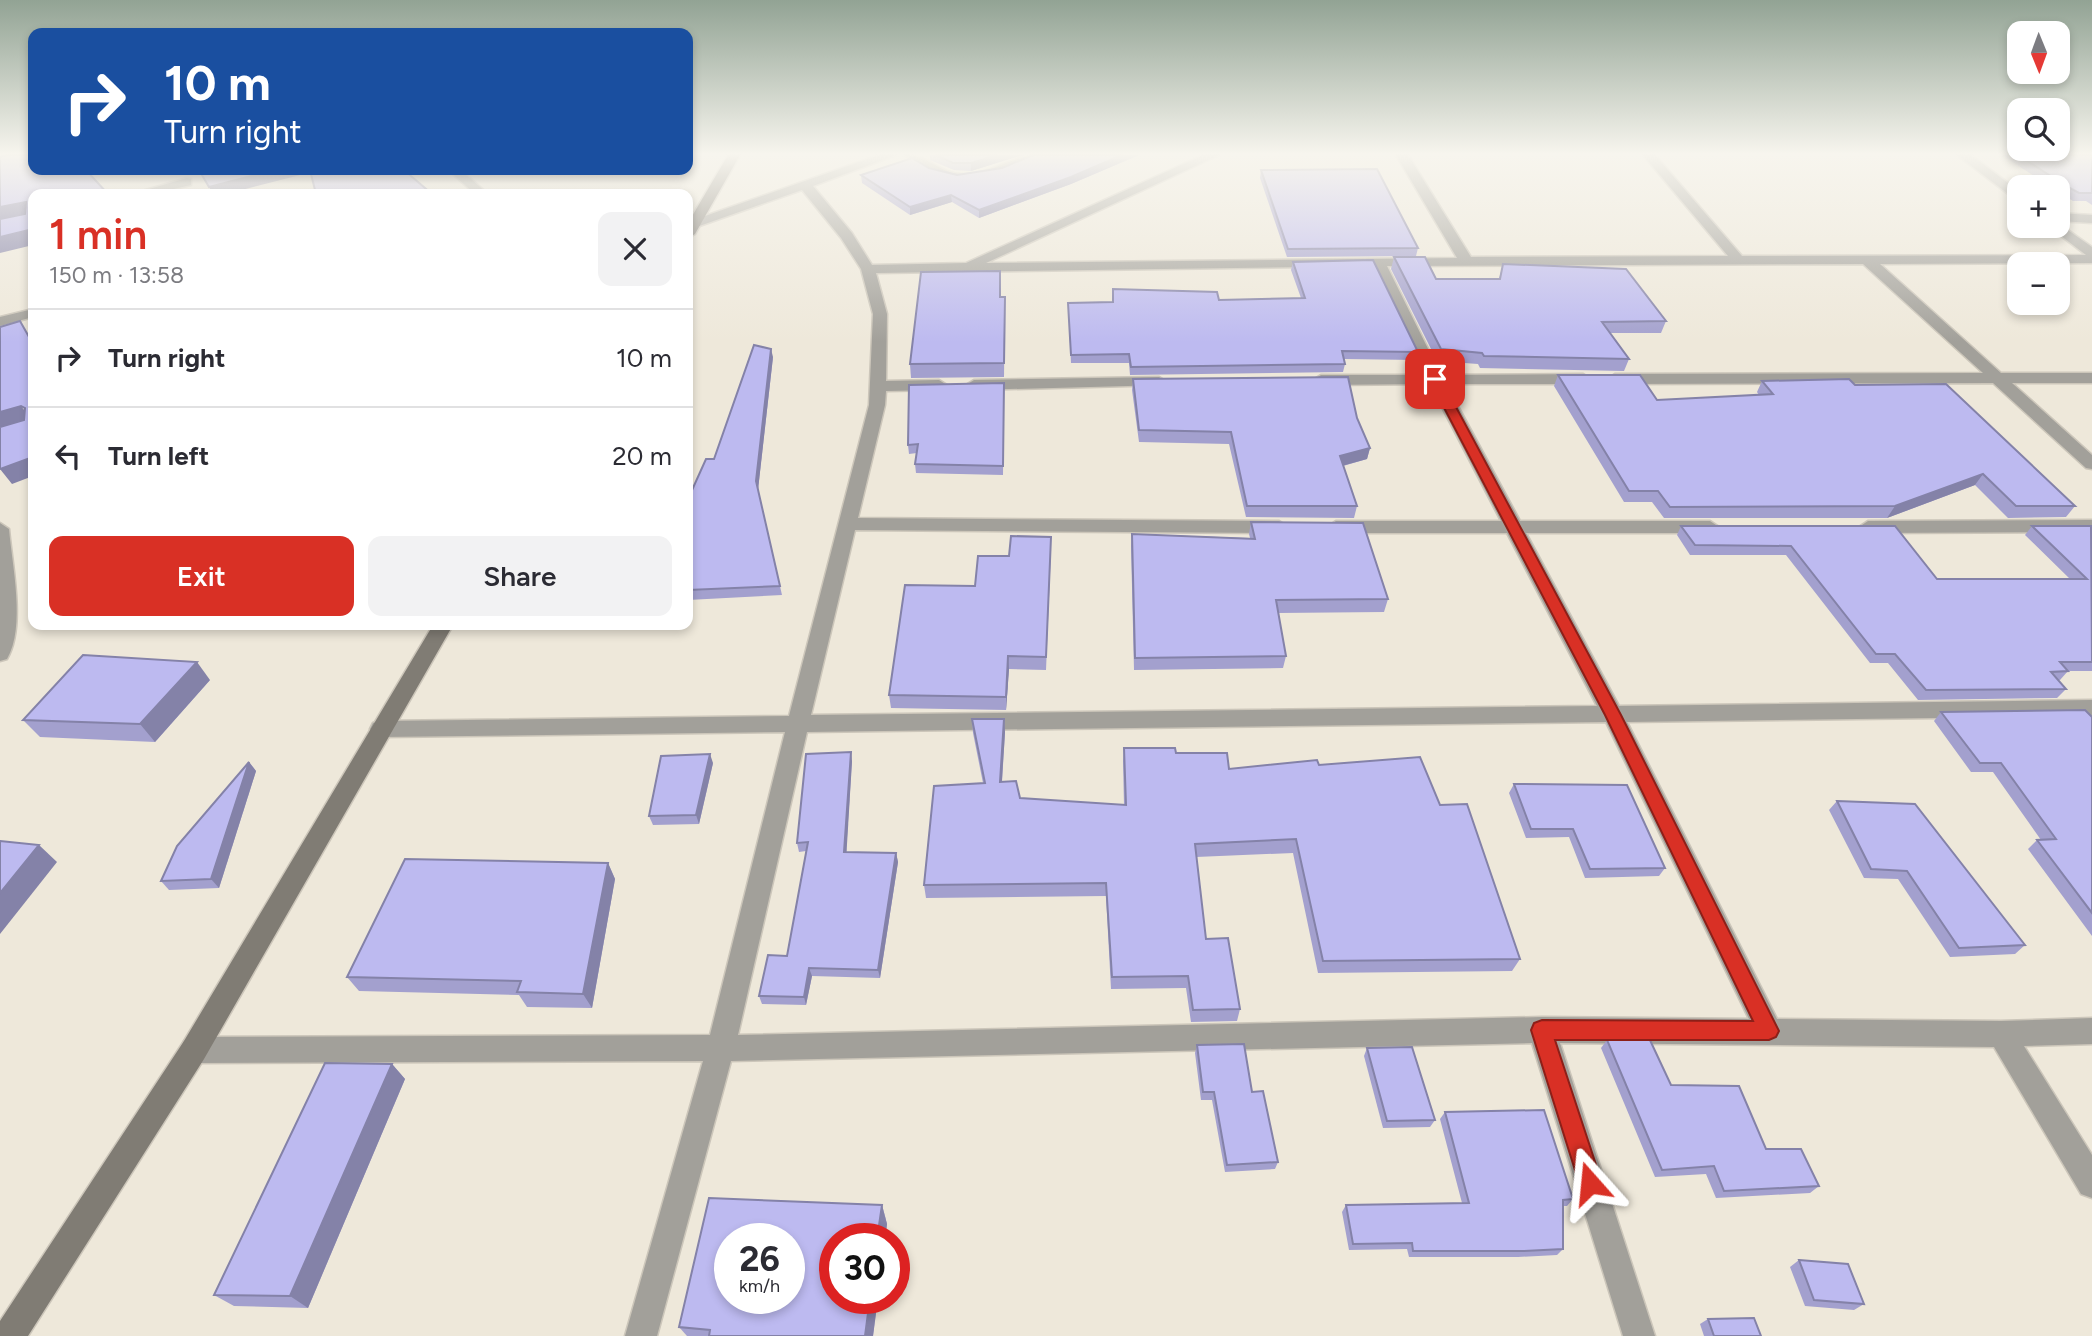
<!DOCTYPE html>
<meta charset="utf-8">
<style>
:root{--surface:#fff;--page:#f2f2f3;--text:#2b2b33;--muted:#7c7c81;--line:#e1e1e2;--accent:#d93025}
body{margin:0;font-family:Figtree,sans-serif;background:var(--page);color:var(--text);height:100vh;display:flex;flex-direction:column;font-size:26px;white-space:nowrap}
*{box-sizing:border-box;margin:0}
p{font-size:23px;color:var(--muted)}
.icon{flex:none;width:38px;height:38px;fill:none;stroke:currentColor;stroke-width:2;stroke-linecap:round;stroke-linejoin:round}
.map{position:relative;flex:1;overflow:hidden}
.details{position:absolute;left:28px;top:189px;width:665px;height:441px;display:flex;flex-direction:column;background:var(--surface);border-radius:14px;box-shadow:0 4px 10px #0003}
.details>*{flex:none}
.hud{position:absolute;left:28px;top:28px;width:665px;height:147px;border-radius:14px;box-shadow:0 4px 10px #0003;background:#1a4fa0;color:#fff;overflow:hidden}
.needle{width:46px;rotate:179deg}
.buttons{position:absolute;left:2007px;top:21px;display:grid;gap:14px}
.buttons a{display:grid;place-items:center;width:63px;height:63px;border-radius:14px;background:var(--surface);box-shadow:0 4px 10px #0003;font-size:35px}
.speed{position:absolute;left:714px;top:1223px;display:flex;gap:14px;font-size:35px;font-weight:700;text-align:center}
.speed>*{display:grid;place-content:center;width:91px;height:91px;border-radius:50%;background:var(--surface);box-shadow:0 4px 10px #0003;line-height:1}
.speed small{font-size:18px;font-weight:400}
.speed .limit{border:10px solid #d22;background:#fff;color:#111}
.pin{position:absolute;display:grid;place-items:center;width:60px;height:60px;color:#fff;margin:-30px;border-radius:14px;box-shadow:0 4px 10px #0006}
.me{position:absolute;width:77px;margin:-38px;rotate:342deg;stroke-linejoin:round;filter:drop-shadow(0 0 5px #0008)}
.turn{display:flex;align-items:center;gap:24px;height:147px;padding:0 21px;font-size:32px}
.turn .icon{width:91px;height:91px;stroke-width:2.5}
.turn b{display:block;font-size:49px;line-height:60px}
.round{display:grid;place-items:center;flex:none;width:74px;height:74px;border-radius:14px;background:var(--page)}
.overview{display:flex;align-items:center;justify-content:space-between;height:119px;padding:0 21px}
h1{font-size:42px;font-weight:600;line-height:52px;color:var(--accent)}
.action{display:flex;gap:14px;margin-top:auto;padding:14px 21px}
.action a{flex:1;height:80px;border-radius:14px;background:var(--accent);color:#fff;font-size:28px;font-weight:600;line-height:80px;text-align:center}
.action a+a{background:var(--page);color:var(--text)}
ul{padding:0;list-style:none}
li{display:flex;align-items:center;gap:21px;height:98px;padding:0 21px;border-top:2px solid var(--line)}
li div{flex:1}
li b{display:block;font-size:26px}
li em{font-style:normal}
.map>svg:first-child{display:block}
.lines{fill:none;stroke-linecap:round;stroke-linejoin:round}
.street-casing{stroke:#ccc6ba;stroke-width:3}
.secondary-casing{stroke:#ccc6ba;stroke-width:3}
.street{fill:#a2a09a;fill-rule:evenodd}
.secondary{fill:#807c74;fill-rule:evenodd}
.wall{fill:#a3a0ce}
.shaded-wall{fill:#8482a8}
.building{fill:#bdbaf0;stroke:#8482a8;stroke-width:2;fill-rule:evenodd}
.route{fill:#d93025;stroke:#8d1f18;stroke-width:2}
</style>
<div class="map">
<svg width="2092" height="1336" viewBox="0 0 2092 1336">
<rect width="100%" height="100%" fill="#eee8da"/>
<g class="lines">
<g class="street-casing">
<g id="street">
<path d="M879,155H896L813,186L852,233L872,265L966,263L1203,155H1219L986,263L1457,258L1396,155H1408L1471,257L1728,256L1643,155H1655L1742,256L2086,255L2048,226H2058V223L2092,247V263L1880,264L2001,373H2092V383H2012L2092,455V469L2086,468L1993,383L1615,384L1607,379L1615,374L1983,373L1863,264L1387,266L1441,375L1583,374L1591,379L1583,384H1446L1520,521H1710L1719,527L1710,533H1526L1619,706L2092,700V716L1627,722L1777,1019L2001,1021L2092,1018V1044L2024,1046L2092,1155V1198L2081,1194L1994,1047L1560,1043L1655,1336H1623L1532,1043L731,1061L657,1336H625L703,1061L194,1063L184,1059L180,1050L184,1041L194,1037L710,1035L785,732L381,737L373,735L370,729L373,723L381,721L789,716L869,405L873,314L861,269L841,238L802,190L688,230V222ZM1373,266L1425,375H1321L1313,380L1321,385L1430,384L1501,521H1336L1327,527L1336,533H1507L1597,706L811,715L855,530L1279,533L1288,527L1279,521L858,518L885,405L886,391L939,390L947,385L939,380L886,381L887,314L876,273ZM1606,722L1749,1019L1542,1017L738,1035L807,732Z"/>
<path d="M905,155C928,155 939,173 961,174C990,176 1012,155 1040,155C1034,161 1024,164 1016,168C978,185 937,187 905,155Z"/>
<path d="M1957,155H1971L2020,192V203Z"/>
<path d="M448,170H461L488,194H475Z"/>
<path d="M187,178L191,179V185L152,194H132Z"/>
<path d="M2058,213L2092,215V223L2058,221Z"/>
<path d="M33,309V317L0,326V317Z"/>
<path d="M1159,377L1167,382L1165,385L974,390L966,385L974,380Z"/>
<path d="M2092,520V532L1868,533L1859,527L1868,521Z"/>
<path d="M0,523L9,529C12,565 26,627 7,659L0,661Z"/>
</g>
</g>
<g class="secondary-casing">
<g id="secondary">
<path d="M728,155H740L695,234L688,238V223Z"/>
<path d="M433,625H453L204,1059L28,1336H0V1321L184,1041Z"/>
</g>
</g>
<use href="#street" class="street"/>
<use href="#secondary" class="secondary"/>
</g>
<g class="wall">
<path d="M930,155H1025L1019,156L971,171L954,170L930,160Z"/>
<path d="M1033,155H1139L1071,184L979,218L952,202L910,215L862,183L861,175L929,168L957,175L1002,168Z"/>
<path d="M2002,155H2092V205L2086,201H2073L2058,192V187H2051Z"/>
<path d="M1261,170L1418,248L1416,256L1287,257L1260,178Z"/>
<path d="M1394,257L1436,279H1499L1503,264L1666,321L1661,333H1610L1629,359L1624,371L1480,368L1478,364L1437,361L1391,269Z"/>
<path d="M1293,262L1418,352L1416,360L1344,359L1345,364L1343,372L1130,375L1129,363H1071L1068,303L1301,298L1291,270Z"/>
<path d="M1000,297H1005L1004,377L911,378L910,364Z"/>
<path d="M773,357L758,489L782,595L688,600V499L714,459Z"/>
<path d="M1558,375L1657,400L1759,395L1757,392L1762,381L1855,385L2075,506L2066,517L2008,518L1975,485L1887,518H1664L1652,502H1624L1554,386Z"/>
<path d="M1133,379L1357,418L1370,448L1367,459L1343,466L1357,506L1354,518L1246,517L1229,444L1139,442L1132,390Z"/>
<path d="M1004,383L1003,475L916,473L915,464L917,453L909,454L908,445Z"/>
<path d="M1251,522L1388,599L1384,612L1278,613L1286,656L1283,668L1134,670L1131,546L1132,534L1250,538L1249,534Z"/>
<path d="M1681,526H1895L1937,579H2070L2025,535L2032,526H2092V671H2068L2060,680H2058L2066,689L2057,698L1918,700L1888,663H1870L1786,555H1690L1677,535Z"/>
<path d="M1051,550L1046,670L1009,669L1006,710L891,708L889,695L975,586L1009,556Z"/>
<path d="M210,680L155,742L40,737L23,720Z"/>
<path d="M1941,712L2092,717V936L2028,849L2037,840H2041L1993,772H1971L1934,721Z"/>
<path d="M972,719L1005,732L1002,782L1020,798L1124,805L1123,761L1124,748L1176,753L1229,769L1319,765L1440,805L1520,959L1512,971L1318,973L1293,853L1196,857L1206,939L1240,1009L1237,1021L1191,1022L1186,988L1111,989L1106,896L926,898L924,885L983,783L973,733Z"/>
<path d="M852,761L846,853H896L898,862L880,978L812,976L806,1005L762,1004L759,996L787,956L806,851L799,852L797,843Z"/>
<path d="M249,762L256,771L219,888L169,890L161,881Z"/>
<path d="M713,763L699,824L653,825L649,816Z"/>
<path d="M1514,784L1665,868L1659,876L1585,878L1569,837L1526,838L1509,793Z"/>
<path d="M1837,801L2025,945L2015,954L1950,957L1898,879L1864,878L1829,810Z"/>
<path d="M608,863L615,879L592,1008L527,1007L519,995L359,991L347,977Z"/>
<path d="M1607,1040L1671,1085L1819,1186L1810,1193L1716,1198L1706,1174L1655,1177L1601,1048Z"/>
<path d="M1197,1045L1252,1092L1278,1162L1275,1169L1225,1172L1212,1100H1201L1195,1053Z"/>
<path d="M1367,1048L1435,1120L1430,1127L1383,1128L1364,1056Z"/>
<path d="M392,1064L405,1079L308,1308L234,1306L214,1295Z"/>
<path d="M1445,1112L1573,1199L1567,1206H1563V1249L1557,1255L1518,1257H1409L1407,1249L1349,1250L1342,1212L1346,1205L1462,1203L1440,1119Z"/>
<path d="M882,1205L887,1224L873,1336H687L679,1327Z"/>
<path d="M1799,1260L1864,1304L1854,1310L1805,1306L1790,1267Z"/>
<path d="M1708,1319L1761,1336H1704L1700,1324Z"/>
</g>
<g class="shaded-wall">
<path d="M998,155H1025L1019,156L971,171V163Z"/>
<path d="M1122,155H1139L1071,184L979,218V210Z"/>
<path d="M274,170H311L312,172L226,194H213L209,187Z"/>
<path d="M951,195L952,202L910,215V207Z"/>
<path d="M26,202L33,213L0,222V207Z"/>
<path d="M33,229V245L0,253V237Z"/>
<path d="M771,349L773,357L758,490L756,481Z"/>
<path d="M21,406L32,420L0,430V412Z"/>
<path d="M1370,448L1367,459L1338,467L1340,456Z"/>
<path d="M33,457V476L12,484L0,469Z"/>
<path d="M1983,474L1975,485L1887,518L1895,506Z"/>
<path d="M1008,656L1009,669L1006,710V697Z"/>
<path d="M197,662L210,680L155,742L140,724Z"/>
<path d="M1004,719L1005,732L1001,795L1000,782Z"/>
<path d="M851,752L852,761L846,861L844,852Z"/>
<path d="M710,754L713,763L699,824L696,815Z"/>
<path d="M249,762L256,771L219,888L211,879Z"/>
<path d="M39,845L57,862L0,934V893Z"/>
<path d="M896,853L898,862L880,978L878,970Z"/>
<path d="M608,863L615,879L592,1008L583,994Z"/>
<path d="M809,968L812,976L806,1005L804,997Z"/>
<path d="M392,1064L405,1079L308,1308L290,1296Z"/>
<path d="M882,1205L887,1224L885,1239H877Z"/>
<path d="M870,1298H878L873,1336H865Z"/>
</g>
<g class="building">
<path d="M8,155H33V170H86L108,194H33V229L0,237V219L25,214L26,202L0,207V157Z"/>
<path d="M936,155H998L971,163H953Z"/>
<path d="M1033,155H1122L1071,177L979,210L951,195L910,207L861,175L912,158L929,168L957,175L1002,168Z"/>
<path d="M2018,155H2092V193H2079L2066,186Z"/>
<path d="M1377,169L1418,248L1288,249L1261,170Z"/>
<path d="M199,170H274L209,187Z"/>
<path d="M310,170H404L432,194H316Z"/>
<path d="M1394,257H1425L1436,279H1500L1503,264L1626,269L1666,321L1602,322L1629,359L1484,356L1482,353L1441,349Z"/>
<path d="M1373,260L1418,352L1342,351L1345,364L1131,367L1129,354L1071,355L1068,303L1113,302V289L1217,292L1219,300L1305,298L1293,262Z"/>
<path d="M1000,271V297H1005L1004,363L910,364L921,272Z"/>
<path d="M20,321L33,344V457L0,469V427L24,420L25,408L21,406L0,412V327Z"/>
<path d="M754,345L771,349L756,481L780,586L688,590V499L706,459H714Z"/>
<path d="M1558,375H1640L1657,400L1773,394L1762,381L1849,379L1855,385L1946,384L2075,506H2016L1983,474L1895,506L1670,507L1658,491H1629Z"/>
<path d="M1348,377L1357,418L1370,448L1340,456L1357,506H1247L1231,432L1139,430L1133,379Z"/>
<path d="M1004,383L1003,466L915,464L918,444L908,445L909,385Z"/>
<path d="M1251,522L1363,523L1388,599L1276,600L1286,656L1135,658L1132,534L1255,539Z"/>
<path d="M1681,526H1895L1937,579H2087L2032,526H2091L2092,662H2060L2068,671L2051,672L2066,689L1926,690L1895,654H1876L1791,546L1695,545Z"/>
<path d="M1011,536L1051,537L1046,657L1008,656L1006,697L889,695L905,585L975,586L978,556H1009Z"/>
<path d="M83,655L197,662L140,724L23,720Z"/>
<path d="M2085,710L2092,717V913L2037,840L2056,839L2001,763H1980L1941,712Z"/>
<path d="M972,719H1004L1000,782L1016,781L1020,798L1126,805L1124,748H1175L1176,753H1227L1229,769L1317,760L1319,765L1420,757L1440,805L1467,804L1520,959L1323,961L1296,839L1195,844L1206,939L1228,938L1240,1009L1193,1010L1188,976L1112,977L1106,883L924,885L934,786L985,783Z"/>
<path d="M851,752L844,852L896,853L878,970L809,968L804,997L759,996L768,955L787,956L808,842L797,843L806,754Z"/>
<path d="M710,754L696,815L649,816L661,756Z"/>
<path d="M249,762L211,879L161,881L177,846Z"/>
<path d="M1514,784L1627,785L1665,868L1590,869L1573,829H1531Z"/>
<path d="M1837,801L1915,804L2025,945L1959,948L1907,871L1871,869Z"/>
<path d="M0,841L39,845L0,893Z"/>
<path d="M405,859L608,863L583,994L517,992L521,981L347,977Z"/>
<path d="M1649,1038L1671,1085L1739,1086L1766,1149H1801L1819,1186L1724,1191L1714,1166L1662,1170L1607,1040Z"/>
<path d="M1244,1044L1252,1092L1263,1091L1278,1162L1227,1165L1214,1092H1203L1197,1045Z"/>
<path d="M1412,1047L1435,1120L1387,1121L1367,1048Z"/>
<path d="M325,1063L392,1064L290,1296L214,1295Z"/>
<path d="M1544,1110L1573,1199L1563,1200V1249L1524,1251H1413L1412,1243L1353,1244L1346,1205L1469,1203L1445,1112Z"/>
<path d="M709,1198L882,1205L877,1239H835V1298H870L865,1336H709L710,1330L679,1327ZM730,1239H789V1298H730Z"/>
<path d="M1799,1260L1848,1264L1864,1304L1814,1300Z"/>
<path d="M1754,1318L1761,1336H1714L1708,1319Z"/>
</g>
<linearGradient id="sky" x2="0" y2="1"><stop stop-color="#92a394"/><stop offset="0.45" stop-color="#f7f5ee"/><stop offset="1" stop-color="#f7f5ee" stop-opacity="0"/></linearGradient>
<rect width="2092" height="342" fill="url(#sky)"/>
<path class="route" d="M1435,375L1441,379L1621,715L1779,1031L1776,1037L1769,1040H1555L1602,1183L1598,1191L1590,1194L1582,1191L1579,1183L1531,1030L1534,1023L1542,1020L1753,1021L1605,715L1429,379Z"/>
</svg>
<div class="buttons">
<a><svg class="needle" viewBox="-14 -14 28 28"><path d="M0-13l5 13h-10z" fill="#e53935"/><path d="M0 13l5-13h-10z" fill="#7c7c81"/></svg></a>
<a><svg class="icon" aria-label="search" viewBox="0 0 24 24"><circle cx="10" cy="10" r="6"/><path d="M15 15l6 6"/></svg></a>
<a>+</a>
<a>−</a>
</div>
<div class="speed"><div>26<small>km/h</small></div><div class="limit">30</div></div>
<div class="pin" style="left:1435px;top:379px;background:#d93025"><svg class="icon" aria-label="arrive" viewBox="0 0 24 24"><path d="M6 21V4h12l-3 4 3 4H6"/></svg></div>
<svg class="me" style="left:1590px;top:1183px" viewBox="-20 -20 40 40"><path d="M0-17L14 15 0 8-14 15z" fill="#d93025" stroke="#fff" stroke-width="4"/></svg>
<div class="hud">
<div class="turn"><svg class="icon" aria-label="right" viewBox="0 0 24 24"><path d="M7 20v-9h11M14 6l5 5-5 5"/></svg><div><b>10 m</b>Turn right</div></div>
</div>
<section class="details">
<div class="overview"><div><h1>1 min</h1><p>150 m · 13:58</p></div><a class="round"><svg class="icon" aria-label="close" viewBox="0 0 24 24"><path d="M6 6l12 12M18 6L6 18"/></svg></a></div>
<ul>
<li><svg class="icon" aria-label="right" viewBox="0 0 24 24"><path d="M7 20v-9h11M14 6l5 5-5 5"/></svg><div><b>Turn right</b></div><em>10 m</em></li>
<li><svg class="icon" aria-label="left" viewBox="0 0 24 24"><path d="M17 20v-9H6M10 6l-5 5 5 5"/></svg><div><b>Turn left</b></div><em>20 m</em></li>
</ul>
<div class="action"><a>Exit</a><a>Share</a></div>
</section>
</div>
